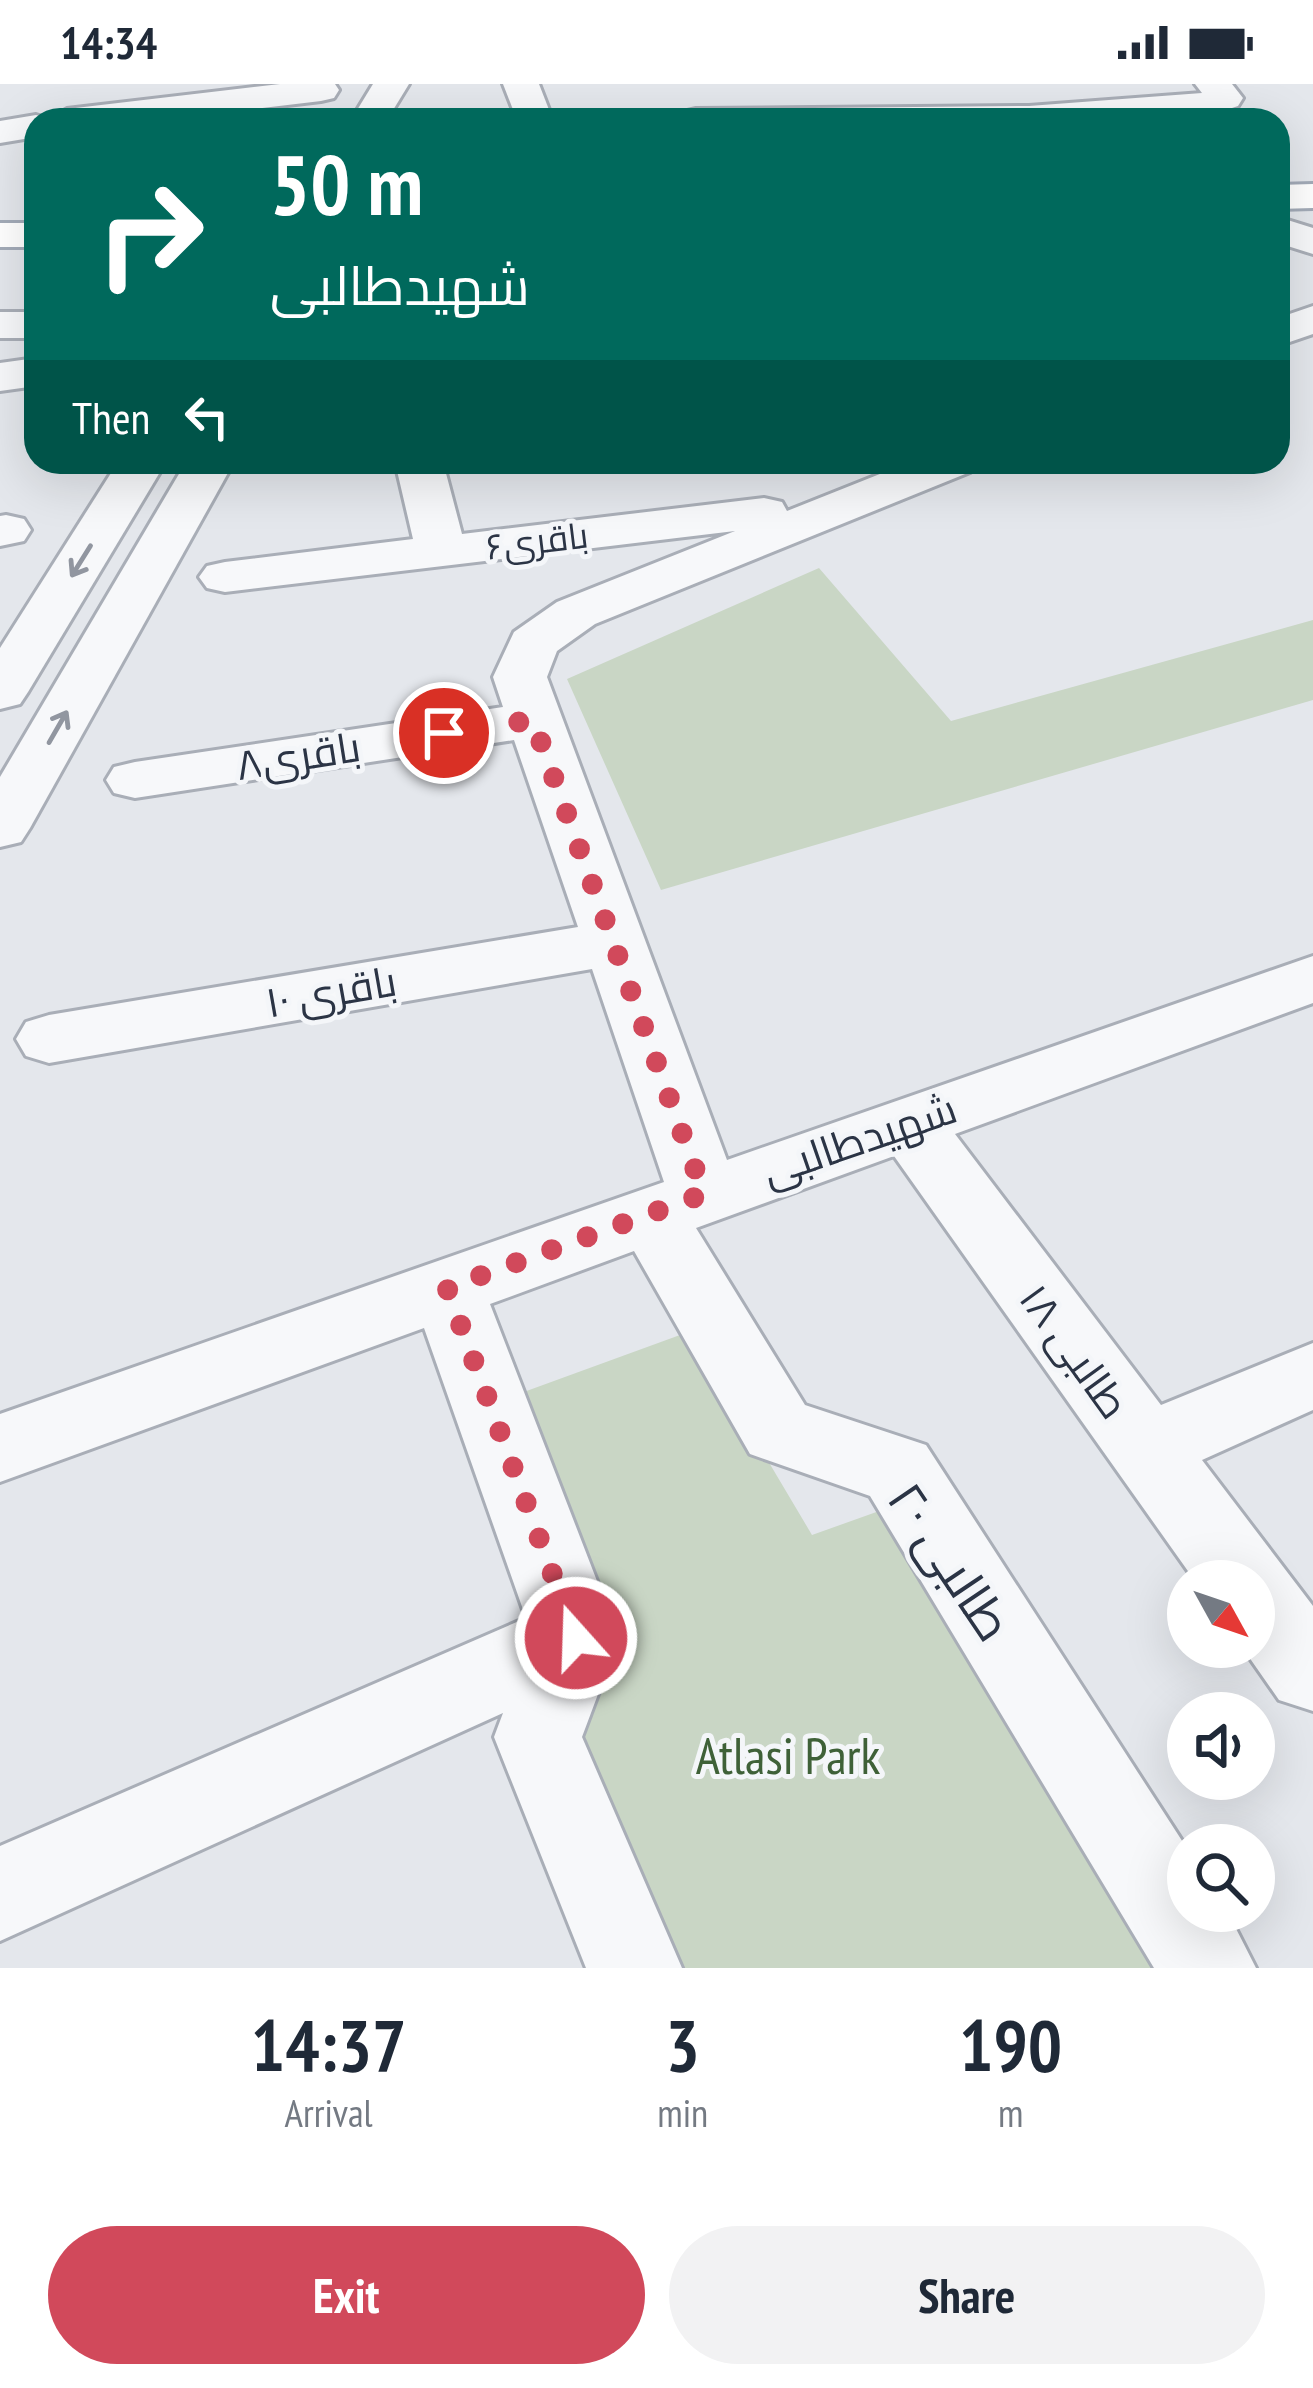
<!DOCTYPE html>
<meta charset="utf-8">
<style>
:root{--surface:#fff;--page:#f2f2f3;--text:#1f2937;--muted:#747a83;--accent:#d1495b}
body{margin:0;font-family:"PT Sans Narrow",Cairo,sans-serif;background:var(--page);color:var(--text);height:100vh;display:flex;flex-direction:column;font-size:45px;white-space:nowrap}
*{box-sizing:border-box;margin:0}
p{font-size:39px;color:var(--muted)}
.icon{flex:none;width:66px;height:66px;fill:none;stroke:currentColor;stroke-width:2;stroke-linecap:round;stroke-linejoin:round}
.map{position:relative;height:1884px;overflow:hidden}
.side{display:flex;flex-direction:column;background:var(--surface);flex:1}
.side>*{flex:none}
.top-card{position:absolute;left:24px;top:24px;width:1266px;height:366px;border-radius:36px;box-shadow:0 12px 48px #0002;background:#00695c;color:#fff;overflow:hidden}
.needle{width:78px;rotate:130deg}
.controls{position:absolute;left:1167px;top:1476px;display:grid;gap:24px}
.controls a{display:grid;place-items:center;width:108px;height:108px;border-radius:50%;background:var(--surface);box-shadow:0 12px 48px #0002;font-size:60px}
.pin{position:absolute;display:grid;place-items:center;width:102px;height:102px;color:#fff;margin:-51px;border:6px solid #fff;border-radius:50%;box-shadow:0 3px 12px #0007}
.me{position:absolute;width:132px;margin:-66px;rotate:340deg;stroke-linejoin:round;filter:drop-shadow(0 0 9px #0008)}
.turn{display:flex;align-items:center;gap:42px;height:252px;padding:0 48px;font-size:54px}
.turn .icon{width:156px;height:156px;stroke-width:2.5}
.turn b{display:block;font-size:84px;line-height:102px}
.then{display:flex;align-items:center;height:114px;padding:0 48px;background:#0003;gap:24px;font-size:45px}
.eta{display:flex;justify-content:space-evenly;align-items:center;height:204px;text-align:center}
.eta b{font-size:72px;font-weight:600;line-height:84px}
.primary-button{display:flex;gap:24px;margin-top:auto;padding:24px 48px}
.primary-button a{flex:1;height:138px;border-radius:72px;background:var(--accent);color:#fff;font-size:48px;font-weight:600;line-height:138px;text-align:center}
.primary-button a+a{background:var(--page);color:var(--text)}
.status{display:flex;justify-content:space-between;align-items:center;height:84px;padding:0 60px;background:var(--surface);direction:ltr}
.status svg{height:33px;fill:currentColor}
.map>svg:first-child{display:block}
.green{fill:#c9d6c5}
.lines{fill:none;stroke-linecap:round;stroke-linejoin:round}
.minor-casing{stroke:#a9aeb7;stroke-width:6}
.major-casing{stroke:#a3abb8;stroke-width:6}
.minor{fill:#f7f8fa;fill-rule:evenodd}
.major{fill:#fff;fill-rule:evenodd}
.oneway{stroke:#9196a0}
.route{stroke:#d1495b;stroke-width:21;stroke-dasharray:0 37.8}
.labels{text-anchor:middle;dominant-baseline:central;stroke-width:10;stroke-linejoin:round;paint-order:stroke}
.far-street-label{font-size:36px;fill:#2b3445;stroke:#f4f6f9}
.street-label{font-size:42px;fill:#2b3445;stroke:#f4f6f9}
.near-street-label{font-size:51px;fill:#2b3445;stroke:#f4f6f9}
.near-park-label{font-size:51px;fill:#3f6138;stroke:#f4f6f9}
</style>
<div class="status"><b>14:34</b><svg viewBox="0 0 49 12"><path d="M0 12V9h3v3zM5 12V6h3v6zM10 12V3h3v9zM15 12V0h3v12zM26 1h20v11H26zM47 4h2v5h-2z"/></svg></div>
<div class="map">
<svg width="1313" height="1884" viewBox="0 0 1313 1884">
<rect width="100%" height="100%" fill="#e4e7ec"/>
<g class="green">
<path d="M819,484L951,637L1313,536V616L661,806L567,595Z"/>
<path d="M691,1247L812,1451L882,1426L1166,1884H652L558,1658L502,1316Z"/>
</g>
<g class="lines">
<g class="minor-casing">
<g id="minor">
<path d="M280,0H335L339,6L334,14L321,17L160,36H36V53L0,59V37L36,31L49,35L67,25Z"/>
<path d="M373,0H409L387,36H351Z"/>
<path d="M503,0H539L553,36H517Z"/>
<path d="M1195,0H1232L1243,14L1238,22L1214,30L1134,36H678L683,28L696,25L1029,22L1202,9Z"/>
<path d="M1278,133L1313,144V170L1278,159Z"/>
<path d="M1313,222V250L1278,262V234Z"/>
<rect x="0" y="228" width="36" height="26"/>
<path d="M36,274V302L0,307V279Z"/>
<path d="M118,378H166L28,608L20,620L0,625V564Z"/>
<path d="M186,378H234L30,744L21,758L0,763V693Z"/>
<path d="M395,378H443L462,450L764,414L782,418L787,427L910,378H977L970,388L595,540L557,567L547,593L727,1076L1313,872V919L955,1050L1161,1321L1313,1259V1326L1202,1376L1313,1522V1627L1279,1616L1242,1563H1254V1497H1195L894,1072L696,1144L805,1321L926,1361L1188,1766V1827H1227L1256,1884H1154L870,1412L750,1370L634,1167L490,1220L619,1554L582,1653L682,1884H586L494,1653L503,1629L0,1857V1762L526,1534L424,1244L0,1398V1330L664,1098L592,885L49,979L26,972L16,955L26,938L49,931L578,843L514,656L135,714L114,709L106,696L114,683L135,678L503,623L493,593L514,548L557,518L735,447L225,508L207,504L199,493L207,482L225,478L413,455Z"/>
<path d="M6,431L24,435L31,446L24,457L0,462V432Z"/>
</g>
</g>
<g class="major-casing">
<g id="major">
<path d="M1313,100V124L1278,125V101Z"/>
<rect x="0" y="139" width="36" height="24"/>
</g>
</g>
<use href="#minor" class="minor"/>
<use href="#major" class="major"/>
</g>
<defs><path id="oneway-shaft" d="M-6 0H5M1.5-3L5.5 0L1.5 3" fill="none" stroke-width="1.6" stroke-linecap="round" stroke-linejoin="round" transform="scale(3)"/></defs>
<g class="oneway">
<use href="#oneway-shaft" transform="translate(81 477) rotate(122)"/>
<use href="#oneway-shaft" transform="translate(58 643) rotate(-60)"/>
</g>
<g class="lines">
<path class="route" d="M444,649L533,636L704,1110L447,1204L576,1554"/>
</g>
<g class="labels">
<g class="far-street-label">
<text transform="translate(537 456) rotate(-7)">باقری۶</text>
</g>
<g class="street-label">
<text transform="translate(298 671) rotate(-9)">باقری۸</text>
<text transform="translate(331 907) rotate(-10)">باقری ۱۰</text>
<text transform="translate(859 1055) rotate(-19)">شهیدطالبی</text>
<text transform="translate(1075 1267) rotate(54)">طالبی ۱۸</text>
</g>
<g class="near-street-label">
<text transform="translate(951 1477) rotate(56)">طالبی ۲۰</text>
</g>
<g class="near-park-label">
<text x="788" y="1671">Atlasi Park</text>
</g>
</g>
</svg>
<div class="controls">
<a><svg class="needle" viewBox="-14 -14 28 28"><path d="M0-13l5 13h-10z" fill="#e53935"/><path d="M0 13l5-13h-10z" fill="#747a83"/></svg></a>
<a><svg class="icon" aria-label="sound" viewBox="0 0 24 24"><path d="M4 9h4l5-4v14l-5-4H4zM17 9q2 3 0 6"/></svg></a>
<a><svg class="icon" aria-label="search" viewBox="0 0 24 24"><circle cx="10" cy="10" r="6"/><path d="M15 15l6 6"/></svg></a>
</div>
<div class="pin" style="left:444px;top:649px;background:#d93025"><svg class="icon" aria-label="arrive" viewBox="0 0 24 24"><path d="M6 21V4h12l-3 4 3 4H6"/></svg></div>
<svg class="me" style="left:576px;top:1554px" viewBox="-20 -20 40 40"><circle r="17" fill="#d1495b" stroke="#fff" stroke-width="3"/><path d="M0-11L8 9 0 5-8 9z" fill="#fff"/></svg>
<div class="top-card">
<div class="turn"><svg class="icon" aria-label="right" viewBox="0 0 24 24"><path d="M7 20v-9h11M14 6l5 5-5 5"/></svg><div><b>50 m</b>شهیدطالبی</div></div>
<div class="then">Then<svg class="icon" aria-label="left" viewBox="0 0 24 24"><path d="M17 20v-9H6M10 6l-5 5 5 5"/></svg></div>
</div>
</div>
<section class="side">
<div class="eta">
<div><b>14:37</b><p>Arrival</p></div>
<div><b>3</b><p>min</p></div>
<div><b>190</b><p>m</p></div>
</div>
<div class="primary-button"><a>Exit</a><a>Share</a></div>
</section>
